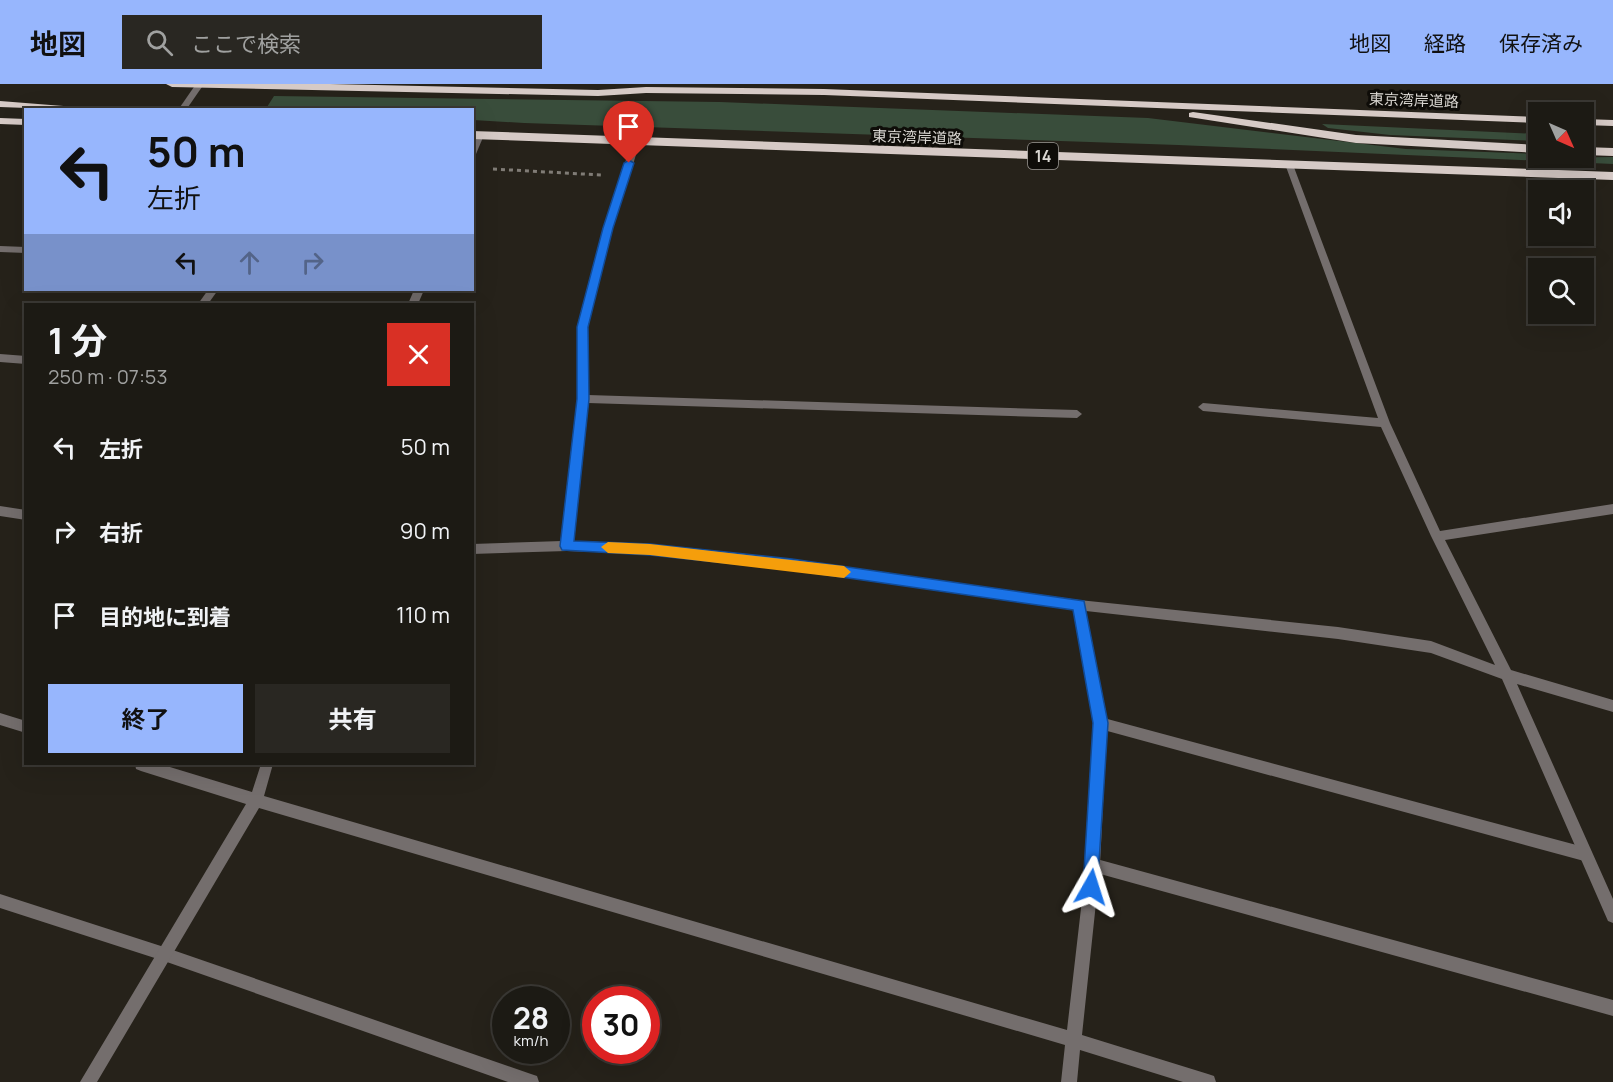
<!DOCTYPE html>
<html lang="ja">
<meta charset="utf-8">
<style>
:root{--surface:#1c1a14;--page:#292722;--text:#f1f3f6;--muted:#a0a1a0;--line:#3a3834;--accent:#97b6fd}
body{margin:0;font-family:Manrope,"Noto Sans JP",sans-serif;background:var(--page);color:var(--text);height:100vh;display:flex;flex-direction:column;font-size:22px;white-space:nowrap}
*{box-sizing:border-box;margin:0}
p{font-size:20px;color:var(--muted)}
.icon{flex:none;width:33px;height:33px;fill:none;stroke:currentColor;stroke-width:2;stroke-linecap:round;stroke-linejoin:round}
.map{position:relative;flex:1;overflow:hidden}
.panel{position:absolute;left:24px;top:219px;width:450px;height:462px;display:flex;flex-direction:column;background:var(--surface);border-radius:0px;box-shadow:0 6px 24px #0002,0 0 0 2px var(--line)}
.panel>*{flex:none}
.hud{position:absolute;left:24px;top:24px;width:450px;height:183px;border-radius:0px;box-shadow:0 6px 24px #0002,0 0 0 2px var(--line);background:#97b6fd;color:#111;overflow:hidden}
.needle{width:39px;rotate:135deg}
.buttons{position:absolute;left:1528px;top:18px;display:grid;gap:12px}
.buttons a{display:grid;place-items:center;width:66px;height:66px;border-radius:0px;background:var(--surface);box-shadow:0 6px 24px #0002,0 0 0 2px var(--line);font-size:30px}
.speed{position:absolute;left:492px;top:902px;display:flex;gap:12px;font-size:30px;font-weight:700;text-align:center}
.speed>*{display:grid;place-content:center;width:78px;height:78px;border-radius:50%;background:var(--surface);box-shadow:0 6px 24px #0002,0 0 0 2px var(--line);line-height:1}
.speed small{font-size:15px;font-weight:400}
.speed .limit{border:9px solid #d22;background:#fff;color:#111}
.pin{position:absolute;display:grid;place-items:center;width:51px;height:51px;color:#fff;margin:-62px -26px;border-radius:50% 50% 50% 0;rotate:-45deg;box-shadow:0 0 6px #0007}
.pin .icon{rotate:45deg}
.me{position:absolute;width:66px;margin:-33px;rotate:6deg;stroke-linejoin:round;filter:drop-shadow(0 0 4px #0008)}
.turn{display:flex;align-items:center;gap:21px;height:126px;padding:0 24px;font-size:27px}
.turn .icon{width:78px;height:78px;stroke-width:2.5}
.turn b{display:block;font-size:42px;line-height:51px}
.lanes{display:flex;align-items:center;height:57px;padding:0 24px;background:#0003;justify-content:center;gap:30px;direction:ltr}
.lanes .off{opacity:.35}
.round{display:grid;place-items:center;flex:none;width:63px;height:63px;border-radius:0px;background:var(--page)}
.overview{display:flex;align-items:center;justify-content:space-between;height:102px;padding:0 24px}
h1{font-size:36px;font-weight:700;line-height:45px}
.button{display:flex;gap:12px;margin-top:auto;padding:12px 24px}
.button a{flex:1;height:69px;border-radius:0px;background:var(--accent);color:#111;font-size:24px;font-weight:700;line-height:69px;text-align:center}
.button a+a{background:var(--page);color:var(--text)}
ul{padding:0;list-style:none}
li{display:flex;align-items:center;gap:18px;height:84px;padding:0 24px}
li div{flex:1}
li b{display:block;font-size:22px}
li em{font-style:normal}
header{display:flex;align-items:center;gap:36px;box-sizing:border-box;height:84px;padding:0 30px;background:var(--accent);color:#111}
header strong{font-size:28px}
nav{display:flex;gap:33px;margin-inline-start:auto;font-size:21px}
.search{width:420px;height:54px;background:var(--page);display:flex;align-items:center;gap:15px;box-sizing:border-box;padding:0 21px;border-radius:0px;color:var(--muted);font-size:22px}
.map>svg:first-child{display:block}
.green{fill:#394d3b}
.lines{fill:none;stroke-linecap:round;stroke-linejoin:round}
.path{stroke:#807c76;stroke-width:3;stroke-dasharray:4 4;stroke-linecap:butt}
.service{fill:#746e6d;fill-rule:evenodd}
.minor{fill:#746e6d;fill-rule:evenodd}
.trunk{fill:#d6cac6;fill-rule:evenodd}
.route{fill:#1a73e8;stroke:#114b97;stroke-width:1.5}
.slow{fill:#f59e0b}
.labels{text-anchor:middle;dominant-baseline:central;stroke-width:6;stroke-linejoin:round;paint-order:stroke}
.far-street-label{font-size:15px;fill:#d9d6d1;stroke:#0e0c08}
.shield{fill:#0e0c08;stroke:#9c9995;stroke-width:1.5}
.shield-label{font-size:16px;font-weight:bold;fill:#d9d6d1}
</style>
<header>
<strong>地図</strong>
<div class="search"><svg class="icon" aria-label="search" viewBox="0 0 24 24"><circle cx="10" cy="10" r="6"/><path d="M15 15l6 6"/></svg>ここで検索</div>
<nav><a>地図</a><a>経路</a><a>保存済み</a></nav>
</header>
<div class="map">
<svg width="1613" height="998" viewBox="0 0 1613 998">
<rect width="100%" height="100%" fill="#26221a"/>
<g class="green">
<path d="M274,12L720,18L1148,34L1406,65L1539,70V74L1613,73V80L1178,61L524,39L473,36L472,26H314L267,23Z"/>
<path d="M1322,40L1539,50V57L1390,51L1328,44Z"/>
</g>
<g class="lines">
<path class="path" d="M493,85L601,91"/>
<g class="service">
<path d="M0,162L26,163V169L0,168Z"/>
<path d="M208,206H218L208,220H198Z"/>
<path d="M0,270L26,272V280L0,278Z"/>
<path d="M1100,633L1584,763L1589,765L1591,770L1589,775L1584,777L1100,645L1095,643L1093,639L1095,635Z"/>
<path d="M1093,774L1613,916V932L1093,788L1088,786L1086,781L1088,776Z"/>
<path d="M0,810L164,863L531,990L537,992L539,998H508L164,877L0,824Z"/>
</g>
<g class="minor">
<path d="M196,0H204L186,26H178Z"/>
<path d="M480,48L484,51L476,70L472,73V59L477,49Z"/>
<path d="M636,55L640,58L613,144L587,243L588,311L1077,326L1082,330L1077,334L588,319L573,457L650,460L792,476L1079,516L1338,543L1431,557L1495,581L1431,452L1381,343L1203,327L1198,323L1203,319L1378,334L1285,80L1289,77L1292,78L1390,339L1440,447L1613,420V430L1445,456L1511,586L1613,616V628L1517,600L1613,815V839L1608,837L1502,595L1431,569L1338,555L1086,527L1107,639L1100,781L1082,951L1208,990L1214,992L1216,998H1183L1080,966L1077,998H1061L1065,961L259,724L97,998H80L246,720L141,687L136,685L135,680H160L252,708L261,680H273L264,712L1067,946L1086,781L1093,639L1074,526L792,486L650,470L567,467L472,470V460L562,457L578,315L577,243L603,144L632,58Z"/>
<path d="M414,206H424L418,220H408Z"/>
<path d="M0,422L26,426V436L0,432Z"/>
<path d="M0,629L26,637V649L0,641Z"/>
</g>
<g class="trunk">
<path d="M166,0H330L598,6L646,3L824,5L1539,33V39L824,11L646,9L598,12L172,3Z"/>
<path d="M0,17L76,23L81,26L0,23Z"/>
<path d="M1193,28L1356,51L1539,61V69L1356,59L1189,33V29Z"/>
<path d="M0,34L26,35V41L0,40Z"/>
<path d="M1584,35L1613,36V42L1584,41Z"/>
<path d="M472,47L1613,88V96L472,55Z"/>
<path d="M1584,63L1613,64V72L1584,71Z"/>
</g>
</g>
<path class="route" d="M629,76L634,79L613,144L588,243L589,315L574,457L650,460L792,475L1084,517L1108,639L1097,809L1091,811L1085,809L1083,803L1093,639L1073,526L792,486L650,471L562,466L560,462L577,315V243L603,144L624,79Z"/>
<path class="slow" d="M608,458L650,460L844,482L851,488L844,494L650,471L608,469L601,463Z"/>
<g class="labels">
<g class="far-street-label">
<text transform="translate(1414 16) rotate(2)">東京湾岸道路</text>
<text transform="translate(917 53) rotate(2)">東京湾岸道路</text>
</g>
<rect class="shield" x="1028" y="59" width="30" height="26" rx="4.5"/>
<g class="shield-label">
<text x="1043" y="72">14</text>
</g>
</g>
</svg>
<div class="buttons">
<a><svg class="needle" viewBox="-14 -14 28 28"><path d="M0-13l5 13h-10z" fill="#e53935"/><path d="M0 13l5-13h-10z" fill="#a0a1a0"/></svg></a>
<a><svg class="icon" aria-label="sound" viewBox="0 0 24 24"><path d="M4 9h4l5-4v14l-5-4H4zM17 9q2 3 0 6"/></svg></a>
<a><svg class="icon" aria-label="search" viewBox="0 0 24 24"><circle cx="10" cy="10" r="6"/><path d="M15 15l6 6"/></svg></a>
</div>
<div class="speed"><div>28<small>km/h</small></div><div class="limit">30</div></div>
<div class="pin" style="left:629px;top:79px;background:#d93025"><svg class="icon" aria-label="arrive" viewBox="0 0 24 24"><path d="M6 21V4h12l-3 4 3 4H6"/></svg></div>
<svg class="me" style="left:1091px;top:803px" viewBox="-20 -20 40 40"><path d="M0-17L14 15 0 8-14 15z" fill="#1a73e8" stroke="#fff" stroke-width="4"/></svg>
<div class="hud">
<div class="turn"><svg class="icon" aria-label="left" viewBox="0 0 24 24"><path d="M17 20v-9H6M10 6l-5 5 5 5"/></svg><div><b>50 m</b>左折</div></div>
<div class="lanes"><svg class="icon" aria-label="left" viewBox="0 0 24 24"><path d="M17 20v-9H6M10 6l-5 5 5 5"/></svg><svg class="icon off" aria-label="ahead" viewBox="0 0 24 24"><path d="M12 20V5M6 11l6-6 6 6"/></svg><svg class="icon off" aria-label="right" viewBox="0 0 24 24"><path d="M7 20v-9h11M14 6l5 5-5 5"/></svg></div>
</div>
<section class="panel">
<div class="overview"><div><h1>1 分</h1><p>250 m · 07:53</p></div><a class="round" style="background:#d93025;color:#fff"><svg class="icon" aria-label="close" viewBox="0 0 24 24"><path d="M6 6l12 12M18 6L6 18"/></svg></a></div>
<ul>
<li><svg class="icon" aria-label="left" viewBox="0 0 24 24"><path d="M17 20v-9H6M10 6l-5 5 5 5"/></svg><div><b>左折</b></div><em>50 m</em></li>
<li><svg class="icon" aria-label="right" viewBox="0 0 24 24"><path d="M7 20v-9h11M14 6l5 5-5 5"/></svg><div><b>右折</b></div><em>90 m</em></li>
<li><svg class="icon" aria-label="arrive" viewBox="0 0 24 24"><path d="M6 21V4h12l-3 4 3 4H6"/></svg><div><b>目的地に到着</b></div><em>110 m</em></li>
</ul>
<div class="button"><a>終了</a><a>共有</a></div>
</section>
</div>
